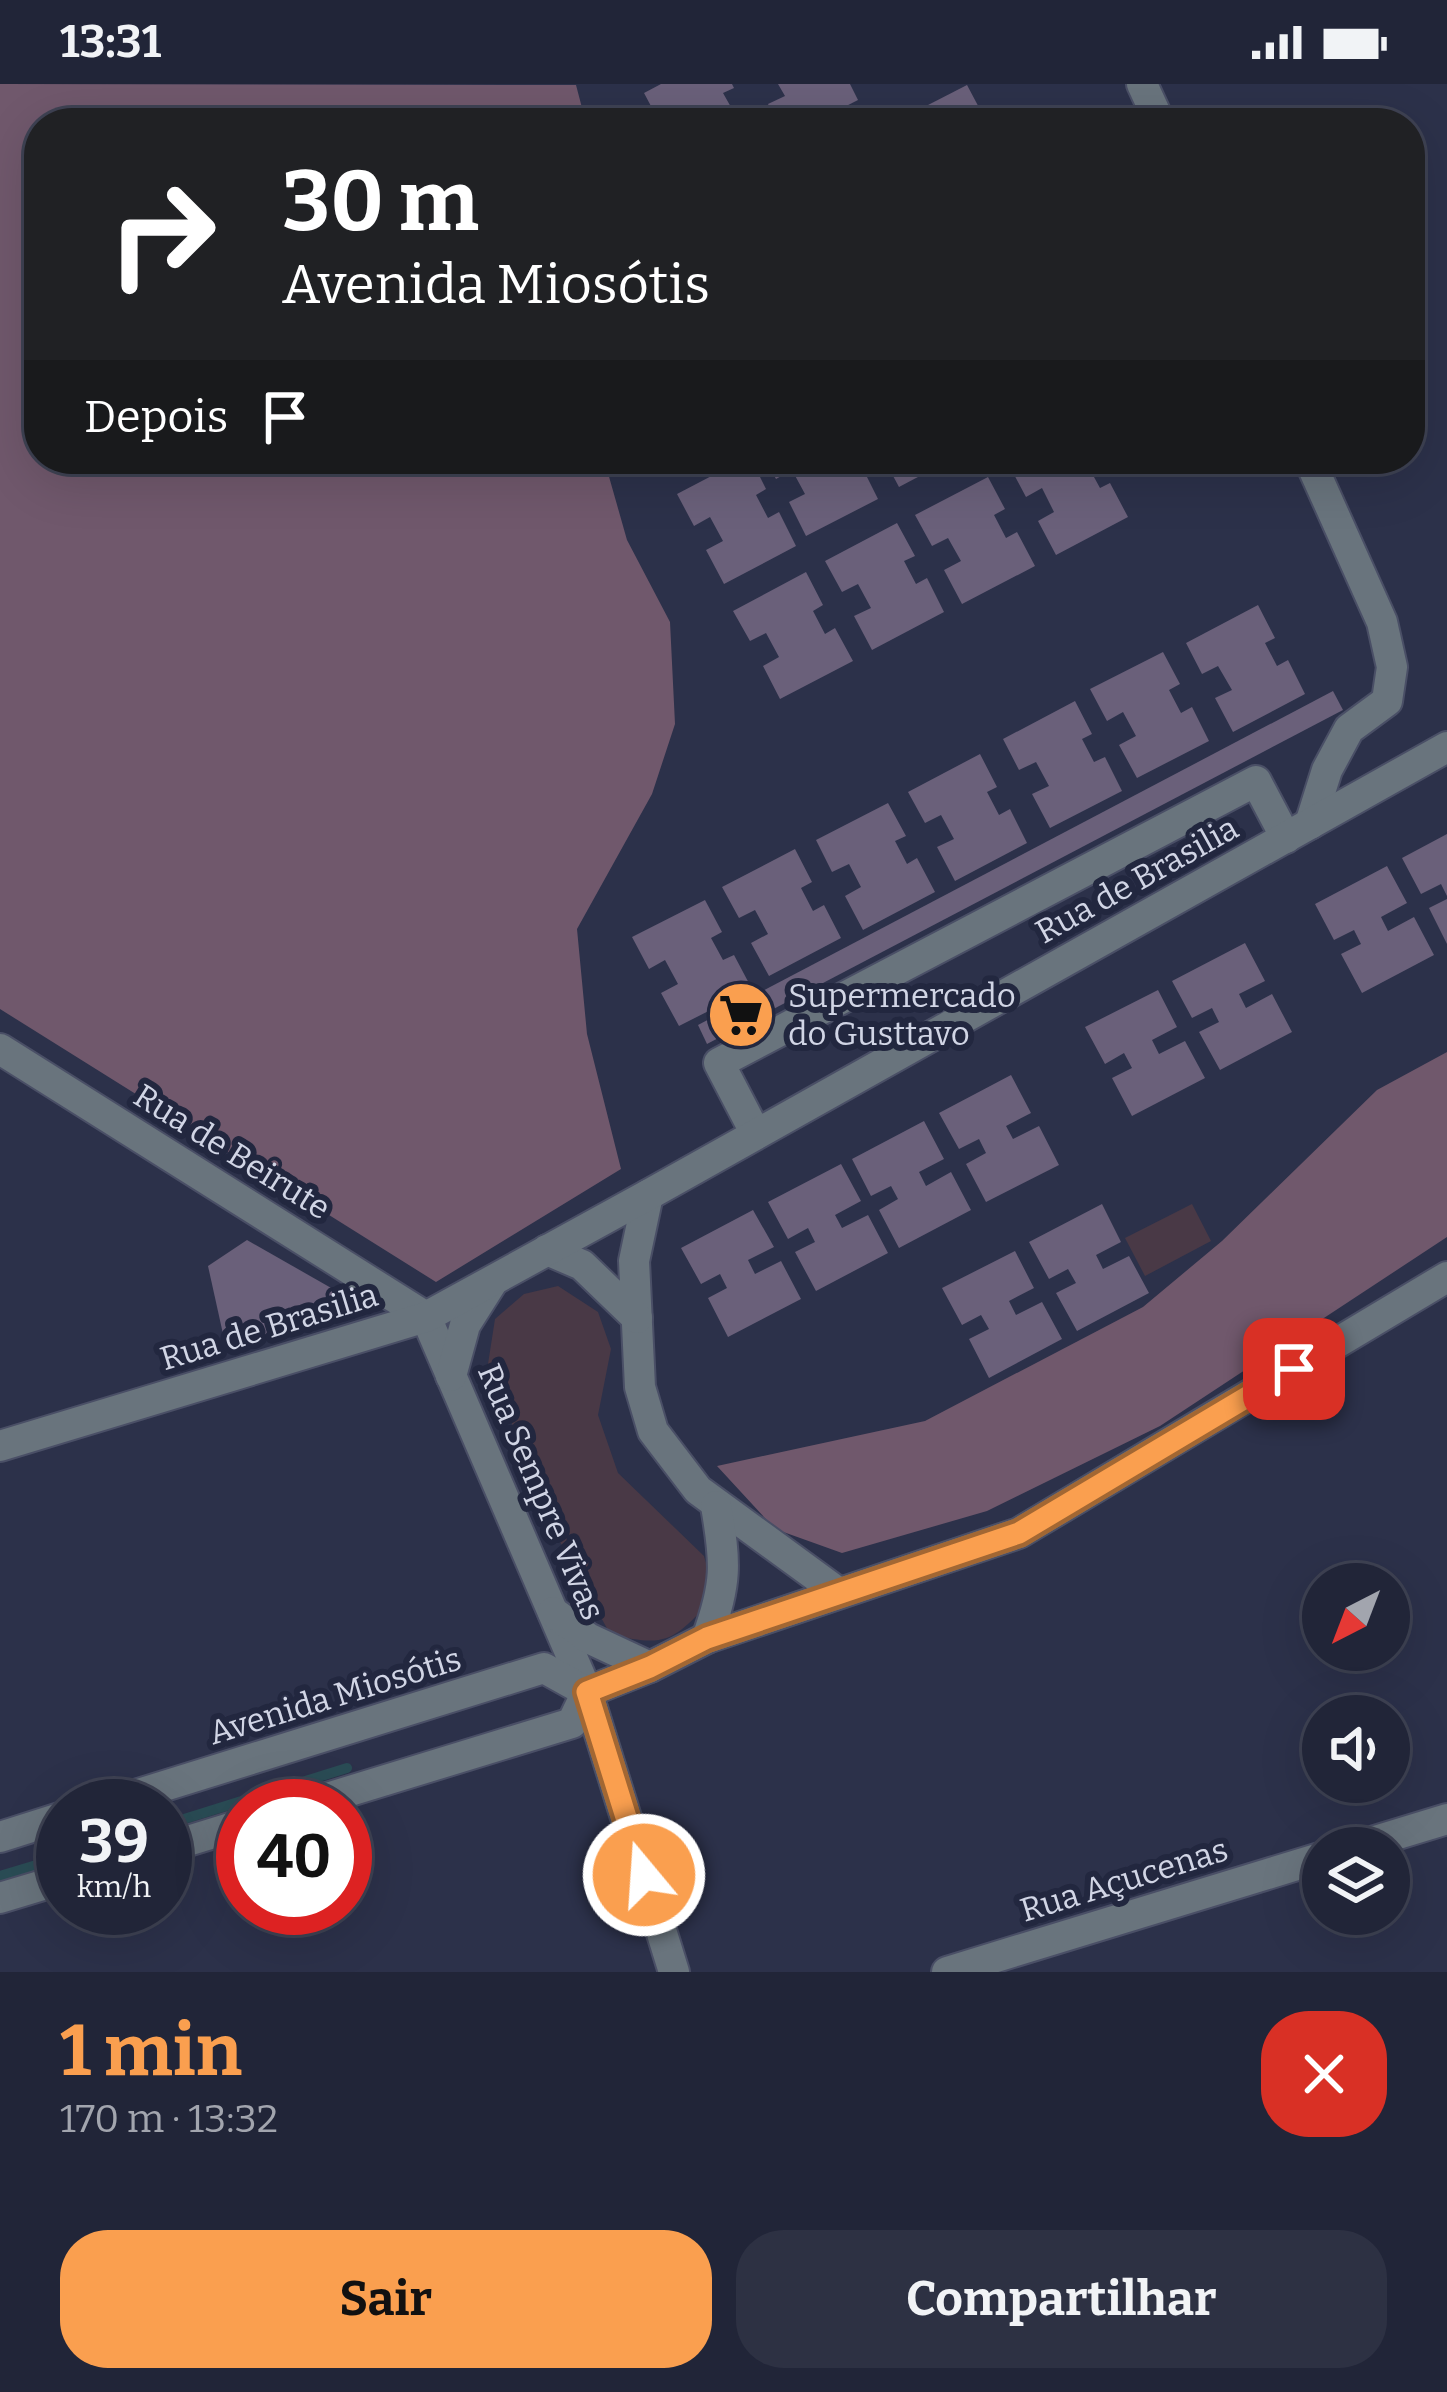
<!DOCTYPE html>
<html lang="pt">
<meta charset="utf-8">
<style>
:root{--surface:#212538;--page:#2d3143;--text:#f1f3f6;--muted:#a2a5ae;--line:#3e4253;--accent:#fa9f4f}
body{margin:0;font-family:Bitter,serif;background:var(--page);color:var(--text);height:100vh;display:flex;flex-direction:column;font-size:45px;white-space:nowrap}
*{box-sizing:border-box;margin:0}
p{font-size:39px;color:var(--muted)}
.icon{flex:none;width:66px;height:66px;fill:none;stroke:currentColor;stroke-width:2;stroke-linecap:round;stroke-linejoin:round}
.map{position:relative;height:1888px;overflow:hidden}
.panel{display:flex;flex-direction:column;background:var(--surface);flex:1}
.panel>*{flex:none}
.hud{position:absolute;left:24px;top:24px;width:1401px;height:366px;border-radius:48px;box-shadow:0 12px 48px #0002,0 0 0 3px var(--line);background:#202124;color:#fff;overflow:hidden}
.needle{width:78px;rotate:222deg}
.fabs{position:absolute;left:1302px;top:1479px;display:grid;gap:24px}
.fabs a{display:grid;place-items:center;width:108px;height:108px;border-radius:50%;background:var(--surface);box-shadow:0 12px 48px #0002,0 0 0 3px var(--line);font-size:60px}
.speed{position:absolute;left:36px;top:1695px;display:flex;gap:24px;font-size:60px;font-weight:700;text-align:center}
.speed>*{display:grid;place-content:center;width:156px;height:156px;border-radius:50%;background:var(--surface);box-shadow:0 12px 48px #0002,0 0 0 3px var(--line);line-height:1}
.speed small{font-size:30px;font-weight:400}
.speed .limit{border:18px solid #d22;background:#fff;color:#111}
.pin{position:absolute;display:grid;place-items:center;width:102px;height:102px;color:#fff;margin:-51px;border-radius:24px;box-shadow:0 6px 18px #0006}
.me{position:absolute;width:132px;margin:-66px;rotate:342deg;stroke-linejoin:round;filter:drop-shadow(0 0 9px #0008)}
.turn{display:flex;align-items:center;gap:42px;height:252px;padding:0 60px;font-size:54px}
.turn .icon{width:156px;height:156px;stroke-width:2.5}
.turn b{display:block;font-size:84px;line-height:102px}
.then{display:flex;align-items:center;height:114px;padding:0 60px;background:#0003;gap:24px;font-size:45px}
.round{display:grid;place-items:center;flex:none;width:126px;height:126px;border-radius:48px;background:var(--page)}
.summary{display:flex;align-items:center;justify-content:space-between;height:204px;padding:0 60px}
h1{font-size:72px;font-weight:700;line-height:90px;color:var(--accent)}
.cta{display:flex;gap:24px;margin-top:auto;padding:24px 60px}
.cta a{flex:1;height:138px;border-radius:48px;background:var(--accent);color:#111;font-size:48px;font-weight:700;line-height:138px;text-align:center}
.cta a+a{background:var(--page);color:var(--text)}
.status{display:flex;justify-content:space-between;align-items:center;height:84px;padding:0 60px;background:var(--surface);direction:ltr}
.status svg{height:33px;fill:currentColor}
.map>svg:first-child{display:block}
.green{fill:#493946}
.forest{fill:#70586c}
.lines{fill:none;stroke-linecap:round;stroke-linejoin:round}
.stream{stroke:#2a4c55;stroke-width:10}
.building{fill:#6a607a}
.minor-casing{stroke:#4a4f66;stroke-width:34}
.minor{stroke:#69747d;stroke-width:30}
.route-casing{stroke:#a26733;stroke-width:30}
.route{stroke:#fa9f4f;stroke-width:21}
.labels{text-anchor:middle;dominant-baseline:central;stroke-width:12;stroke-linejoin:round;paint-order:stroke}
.street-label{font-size:33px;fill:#d1d5e5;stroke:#22273f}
.poi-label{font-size:33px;fill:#d1d5e5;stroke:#22273f;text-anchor:start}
</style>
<div class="status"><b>13:31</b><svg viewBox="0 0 49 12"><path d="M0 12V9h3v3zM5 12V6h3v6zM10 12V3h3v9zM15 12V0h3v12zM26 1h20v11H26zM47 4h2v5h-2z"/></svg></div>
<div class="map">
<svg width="1447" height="1888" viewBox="0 0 1447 1888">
<rect width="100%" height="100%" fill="#2c314a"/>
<g class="green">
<path d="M1192,1120L1211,1157L1145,1192L1125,1154Z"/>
<path d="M558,1202L598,1228L611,1265L598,1331L618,1389L704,1472L715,1512C675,1555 669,1565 610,1550L559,1456L488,1280L495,1235L524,1210Z"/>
</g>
<g class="forest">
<path d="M0,0L576,1L586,39H39V375H604L627,456L670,538L675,640L652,710L577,845L587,950L621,1085L436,1198L0,925Z"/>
<path d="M1447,968V1153L1160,1342L987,1427L842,1469L775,1445L717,1382L925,1337L1143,1223L1222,1157L1377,1006Z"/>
</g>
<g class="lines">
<g class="stream">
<path d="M165,1741L347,1684"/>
<path d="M0,1792L63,1773"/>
</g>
</g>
<g class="building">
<path d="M661,0H732L734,4L723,9L736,32L746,26L753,39H681L677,32L660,39L644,9Z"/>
<path d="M778,0H850L858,16L813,39H778L768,20L785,12Z"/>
<path d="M967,1L984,33L972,39H893Z"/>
<path d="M744,375H751L766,405L756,411L768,434L779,428L796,462L724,500L706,466L723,457L710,433L694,442L677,410Z"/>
<path d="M765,375H844L850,387L861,381L878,415L806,452L789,418L805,410L792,386L776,395Z"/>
<path d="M884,375H952L899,403Z"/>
<path d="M1021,375H1102L1088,382L1100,404L1110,399L1128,433L1056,471L1038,437L1054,428L1042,404L1026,413L1009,381Z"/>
<path d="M988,393L1005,425L994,431L1006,454L1017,448L1035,482L962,520L944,486L961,477L948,454L932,462L915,431Z"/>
<path d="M897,439L915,472L904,477L916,500L927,494L944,528L872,566L854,532L871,524L858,500L842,508L825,477Z"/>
<path d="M806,488L823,521L813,527L825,550L835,544L853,577L780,615L763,582L779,573L766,549L750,557L733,527Z"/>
<path d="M1258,521L1275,554L1265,559L1277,582L1288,576L1305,610L1233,648L1215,614L1232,606L1218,582L1202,590L1186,559Z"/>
<path d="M1163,568L1180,600L1169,606L1181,629L1192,623L1209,657L1137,694L1119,661L1136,652L1123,628L1107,637L1090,605Z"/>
<path d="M1333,607L1343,626L707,960L698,941Z"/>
<path d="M1075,617L1092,650L1082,655L1094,678L1105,673L1122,707L1050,744L1032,710L1049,702L1036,678L1019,686L1003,655Z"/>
<path d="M980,670L997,703L987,708L999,731L1010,725L1027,759L955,797L937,763L954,755L941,731L925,739L908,708Z"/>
<path d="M888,719L906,752L895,757L907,780L917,774L935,808L863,846L845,812L861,803L849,780L832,788L816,756Z"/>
<path d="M1447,750V812L1441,800L1421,810L1402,774Z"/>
<path d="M795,765L812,798L801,804L813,827L824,821L841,854L769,892L751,859L768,850L755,826L739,834L722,803Z"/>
<path d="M1387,782L1407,819L1381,833L1388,847L1414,833L1434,871L1362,909L1341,870L1361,860L1354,846L1334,856L1315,820Z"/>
<path d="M1447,815V860L1429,824Z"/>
<path d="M705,816L722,848L711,854L723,876L734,871L752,905L679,942L661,909L678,900L665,876L649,885L632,853Z"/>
<path d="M1245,859L1265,897L1239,910L1246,924L1272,910L1292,948L1220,986L1199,948L1219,938L1212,924L1192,934L1172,897Z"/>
<path d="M1158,906L1177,943L1152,956L1159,970L1185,957L1205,994L1132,1032L1112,994L1132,984L1124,969L1105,980L1085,943Z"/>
<path d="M1011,991L1031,1029L1006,1042L1013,1055L1039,1042L1059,1081L986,1118L966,1080L986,1069L979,1055L959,1065L939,1029Z"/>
<path d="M924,1037L944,1075L919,1088L926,1102L951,1088L971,1126L899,1164L879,1126L898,1115L891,1102L871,1112L852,1075Z"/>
<path d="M841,1080L861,1117L835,1131L842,1144L868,1131L888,1169L816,1207L795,1168L815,1158L808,1144L788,1155L768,1118Z"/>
<path d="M1102,1120L1121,1158L1096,1171L1103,1185L1129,1172L1149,1209L1077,1247L1056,1209L1076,1199L1068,1185L1049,1195L1029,1158Z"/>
<path d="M753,1126L774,1163L748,1176L755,1190L781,1177L801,1215L728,1253L708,1214L727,1204L720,1190L701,1200L681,1164Z"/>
<path d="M247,1156L354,1217L345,1234L227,1268L208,1182Z"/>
<path d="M1015,1167L1034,1204L1009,1217L1016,1231L1042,1218L1062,1255L989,1294L969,1255L989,1245L981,1231L962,1241L942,1204Z"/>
</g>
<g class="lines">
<g class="minor-casing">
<g id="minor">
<path d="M1142,0L1160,39"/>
<path d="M1309,375L1382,538L1392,583L1387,617L1349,645L1327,686L1310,740"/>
<path d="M0,965L426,1233"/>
<path d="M756,1050L719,979L1256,697L1286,754"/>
<path d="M648,1111L634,1177L640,1303L653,1347L698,1406L839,1509"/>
<path d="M547,1166L582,1181L637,1234"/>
<path d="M426,1233L587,1608L674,1888"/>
<path d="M451,1292L465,1241L491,1200"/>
<path d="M0,1362L426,1233L648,1111L1447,663"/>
<path d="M553,1528L588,1554L650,1583"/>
<path d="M707,1554C727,1499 726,1479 716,1422"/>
<path d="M100,1722L544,1584L587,1608"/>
<path d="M301,1722L572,1639L587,1608L650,1583L707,1554L1019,1449L1447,1193"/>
<path d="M0,1753L63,1733"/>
<path d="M165,1764L243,1740"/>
<path d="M1352,1764L1447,1735"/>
<path d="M0,1814L63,1795"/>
<path d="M947,1888L1323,1773"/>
</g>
</g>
<use href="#minor" class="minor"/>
</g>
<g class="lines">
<g class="route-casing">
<path id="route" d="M644,1791L587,1608L650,1583L707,1554L1019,1449L1294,1285"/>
</g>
<use href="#route" class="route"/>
</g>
<defs>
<g id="supermarket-disc" transform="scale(3.45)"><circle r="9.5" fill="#fa9f4f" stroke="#22273f"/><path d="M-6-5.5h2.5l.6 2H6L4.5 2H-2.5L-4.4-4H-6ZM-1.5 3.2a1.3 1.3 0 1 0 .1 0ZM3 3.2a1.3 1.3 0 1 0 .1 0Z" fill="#111"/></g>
</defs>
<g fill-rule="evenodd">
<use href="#supermarket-disc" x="741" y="931"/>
</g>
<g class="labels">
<g class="street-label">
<text transform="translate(1137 796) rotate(-29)">Rua de Brasilia</text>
<text transform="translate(232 1068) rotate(32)">Rua de Beirute</text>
<text transform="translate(269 1243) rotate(-17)">Rua de Brasilia</text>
<text transform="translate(541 1408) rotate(67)">Rua Sempre Vivas</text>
<text transform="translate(335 1612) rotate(-17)">Avenida Miosótis</text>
<text transform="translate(1124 1796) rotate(-17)">Rua Açucenas</text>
</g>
<g class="poi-label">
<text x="788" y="912">Supermercado<tspan x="788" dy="38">do Gusttavo</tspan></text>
</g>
</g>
</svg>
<div class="fabs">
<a><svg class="needle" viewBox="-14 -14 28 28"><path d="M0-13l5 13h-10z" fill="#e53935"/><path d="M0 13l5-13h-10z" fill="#a2a5ae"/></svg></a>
<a><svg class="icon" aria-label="sound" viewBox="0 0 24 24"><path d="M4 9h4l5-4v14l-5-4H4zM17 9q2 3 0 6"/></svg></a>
<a><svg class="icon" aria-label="layers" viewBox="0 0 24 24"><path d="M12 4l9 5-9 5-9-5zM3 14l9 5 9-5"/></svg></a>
</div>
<div class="speed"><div>39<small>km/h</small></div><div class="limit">40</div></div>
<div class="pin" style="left:1294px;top:1285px;background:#d93025"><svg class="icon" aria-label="arrive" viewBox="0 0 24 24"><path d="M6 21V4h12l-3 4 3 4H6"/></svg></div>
<svg class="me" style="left:644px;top:1791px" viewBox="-20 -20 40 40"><circle r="17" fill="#fa9f4f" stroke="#fff" stroke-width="3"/><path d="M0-11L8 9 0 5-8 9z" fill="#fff"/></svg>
<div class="hud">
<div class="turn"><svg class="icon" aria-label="right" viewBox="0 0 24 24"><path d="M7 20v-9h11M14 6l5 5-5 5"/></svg><div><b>30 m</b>Avenida Miosótis</div></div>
<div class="then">Depois<svg class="icon" aria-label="arrive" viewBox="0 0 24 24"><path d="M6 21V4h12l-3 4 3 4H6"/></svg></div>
</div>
</div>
<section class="panel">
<div class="summary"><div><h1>1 min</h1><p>170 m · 13:32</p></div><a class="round" style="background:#d93025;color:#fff"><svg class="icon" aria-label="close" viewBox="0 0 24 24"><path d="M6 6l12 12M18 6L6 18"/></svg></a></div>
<div class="cta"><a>Sair</a><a>Compartilhar</a></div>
</section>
